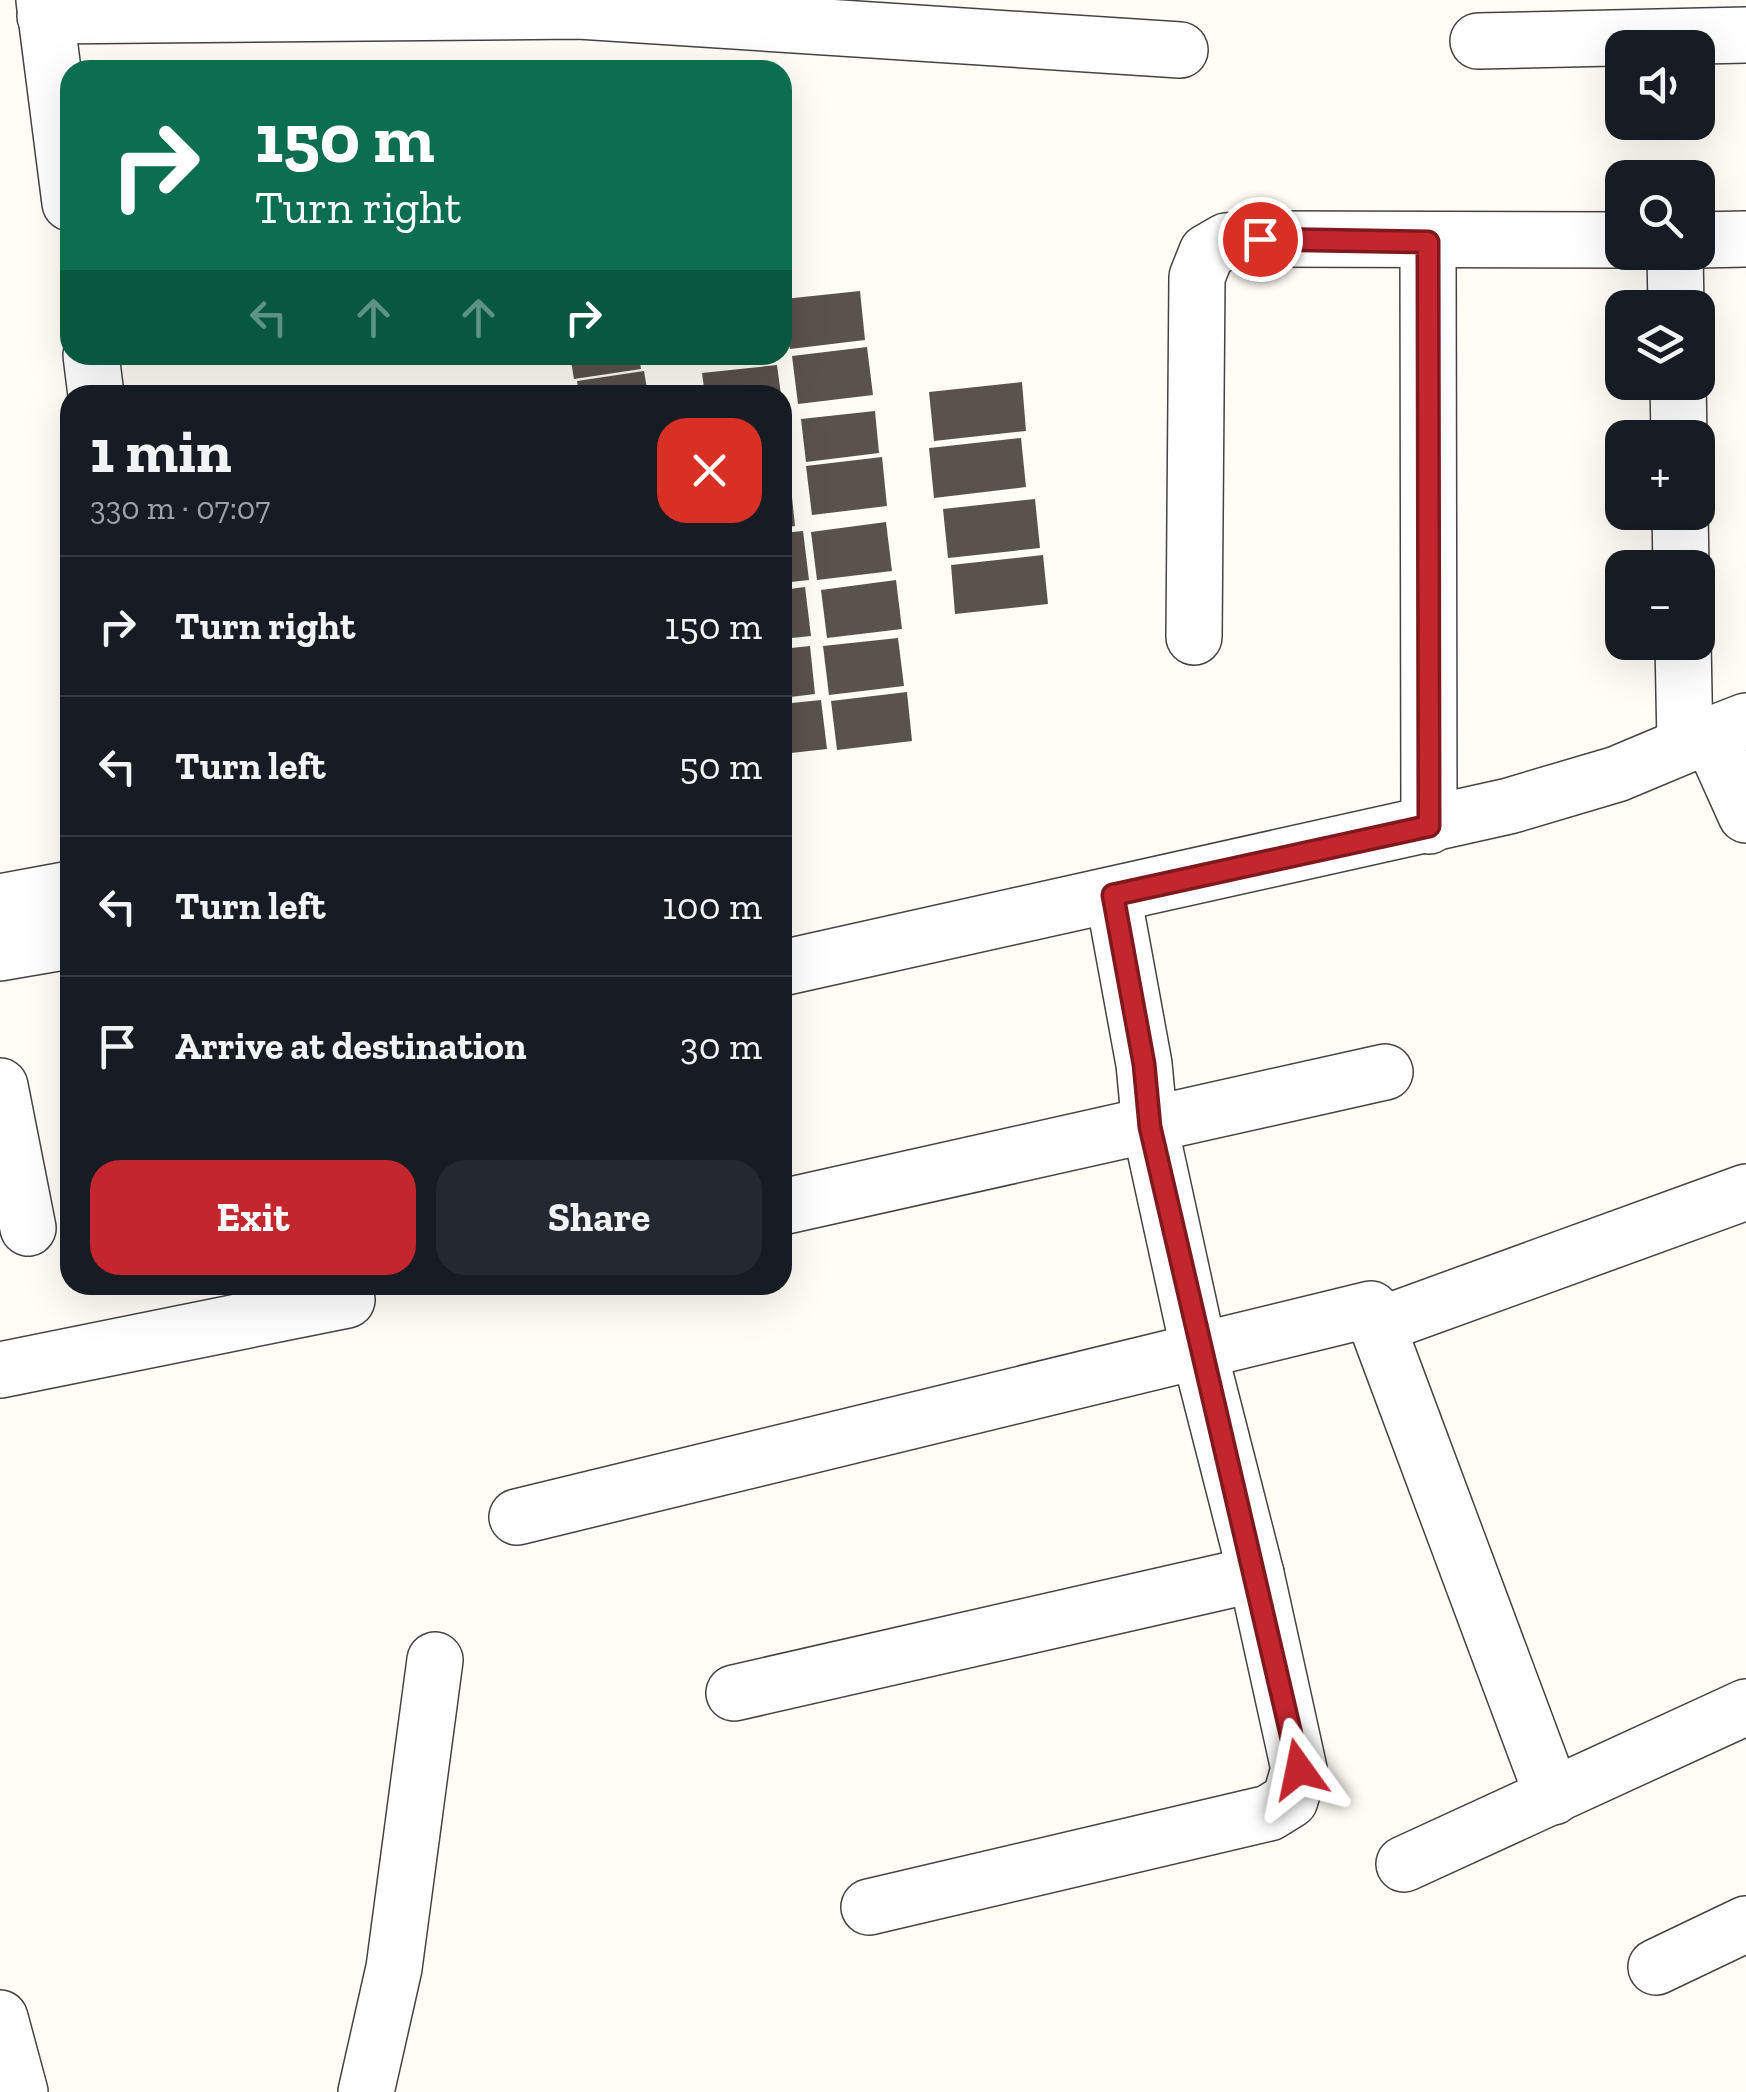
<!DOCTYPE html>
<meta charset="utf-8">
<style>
:root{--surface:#171b24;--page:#242831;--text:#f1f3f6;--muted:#9ea1a6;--line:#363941;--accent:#c4262e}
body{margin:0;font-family:"Zilla Slab",serif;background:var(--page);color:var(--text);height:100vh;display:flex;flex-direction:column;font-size:38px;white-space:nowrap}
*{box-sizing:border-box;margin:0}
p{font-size:32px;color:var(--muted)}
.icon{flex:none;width:55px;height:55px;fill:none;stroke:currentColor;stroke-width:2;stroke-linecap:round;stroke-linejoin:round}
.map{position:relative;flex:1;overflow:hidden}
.sheet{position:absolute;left:60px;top:385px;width:732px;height:910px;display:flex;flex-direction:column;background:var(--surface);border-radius:30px;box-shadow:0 10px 40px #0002}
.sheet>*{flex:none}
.guide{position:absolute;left:60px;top:60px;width:732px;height:305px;border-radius:30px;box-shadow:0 10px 40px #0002;background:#0b6e4f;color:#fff;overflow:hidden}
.controls{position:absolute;left:1605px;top:30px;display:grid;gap:20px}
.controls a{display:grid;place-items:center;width:110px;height:110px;border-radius:20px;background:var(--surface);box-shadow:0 10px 40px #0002;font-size:50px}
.pin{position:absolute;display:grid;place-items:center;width:85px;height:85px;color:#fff;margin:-42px;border:5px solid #fff;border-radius:50%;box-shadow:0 2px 10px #0007}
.me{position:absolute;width:110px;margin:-55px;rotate:348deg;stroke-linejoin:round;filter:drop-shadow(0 0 8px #0008)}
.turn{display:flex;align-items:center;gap:35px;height:210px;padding:0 30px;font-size:45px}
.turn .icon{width:130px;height:130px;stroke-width:2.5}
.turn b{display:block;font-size:70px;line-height:85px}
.lanes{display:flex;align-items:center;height:95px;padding:0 30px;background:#0003;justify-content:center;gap:50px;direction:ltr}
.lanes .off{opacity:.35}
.round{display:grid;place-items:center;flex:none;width:105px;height:105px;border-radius:30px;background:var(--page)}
.summary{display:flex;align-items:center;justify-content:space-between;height:170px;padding:0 30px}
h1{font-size:60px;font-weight:700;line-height:75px}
.cta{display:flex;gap:20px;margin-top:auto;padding:20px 30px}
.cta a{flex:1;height:115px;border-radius:30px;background:var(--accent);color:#fff;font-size:40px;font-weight:700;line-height:115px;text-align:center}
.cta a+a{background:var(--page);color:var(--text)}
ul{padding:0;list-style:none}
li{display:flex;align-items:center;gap:30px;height:140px;padding:0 30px;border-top:2px solid var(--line)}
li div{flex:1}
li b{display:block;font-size:38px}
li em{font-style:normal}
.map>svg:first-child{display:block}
.building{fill:#5a524d}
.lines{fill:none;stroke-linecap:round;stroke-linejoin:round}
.minor-casing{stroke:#444;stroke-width:58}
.minor{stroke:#fff;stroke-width:55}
.route-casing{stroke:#7f191e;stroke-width:25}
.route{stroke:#c4262e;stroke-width:18}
</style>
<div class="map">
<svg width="1746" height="2092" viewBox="0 0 1746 2092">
<rect width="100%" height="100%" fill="#fffdf5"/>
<g class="building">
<path d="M860,291L865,340L790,349L784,299Z"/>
<path d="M867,347L873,395L798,404L792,356Z"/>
<path d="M570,355H639L641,369L574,379Z"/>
<path d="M777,365L781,395H705L702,373Z"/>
<path d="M644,371L648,395H579L577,381Z"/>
<path d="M1022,382L1026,431L934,441L929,392Z"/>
<path d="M875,411L879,453L806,462L801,419Z"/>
<path d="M1021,438L1026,487L934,498L929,448Z"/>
<path d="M882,457L887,506L812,515L806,466Z"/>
<path d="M782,478H790L795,526L782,528Z"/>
<path d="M1035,499L1040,548L948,558L943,509Z"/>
<path d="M886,522L892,571L817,580L811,532Z"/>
<path d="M803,531L809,580L782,583V533Z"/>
<path d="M1043,555L1048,604L955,614L951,565Z"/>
<path d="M896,580L902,629L827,638L821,590Z"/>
<path d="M805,587L811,636L782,639V590Z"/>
<path d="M898,638L904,686L829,695L823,646Z"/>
<path d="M810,646L815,694L782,698V649Z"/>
<path d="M907,692L912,741L837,750L831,701Z"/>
<path d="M821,700L827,749L782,754V704Z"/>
</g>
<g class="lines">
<g class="minor-casing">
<g id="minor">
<path d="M44,0L70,203"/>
<path d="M45,16L579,11L1180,50"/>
<path d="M1478,41L1746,35"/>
<path d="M1698,240L1746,239"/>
<path d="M1428,242L1429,826"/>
<path d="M1675,252L1676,308"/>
<path d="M91,355L96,395"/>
<path d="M1678,382L1679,438"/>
<path d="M1680,512L1681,568"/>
<path d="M1194,637L1197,277L1207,252L1226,241L1259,239L1622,240"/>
<path d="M1683,642L1685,745"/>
<path d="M1746,721L1710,735L1746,815"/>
<path d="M0,902L70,889"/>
<path d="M0,953L70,941"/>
<path d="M782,968L1509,806L1617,774L1710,735"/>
<path d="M0,1086L28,1228"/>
<path d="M782,1207L1385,1072"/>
<path d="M1377,1326L1746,1192"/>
<path d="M0,1370L347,1300"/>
<path d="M517,1517L1371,1309L1553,1797"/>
<path d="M734,1693L1256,1574L1199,1351L1150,1127L1144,1064L1113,895"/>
<path d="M1404,1864L1746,1707"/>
<path d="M869,1907L1269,1813L1290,1800L1299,1769L1256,1574"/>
<path d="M1656,1967L1746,1924"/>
<path d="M0,2018L20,2092"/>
<path d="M366,2092L394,1968L435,1660"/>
</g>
</g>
<use href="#minor" class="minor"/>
</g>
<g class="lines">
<g class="route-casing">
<path id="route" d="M1260,239L1428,242L1429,826L1113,895L1144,1064L1150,1127L1299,1769"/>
</g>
<use href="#route" class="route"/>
</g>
</svg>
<div class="controls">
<a><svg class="icon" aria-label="sound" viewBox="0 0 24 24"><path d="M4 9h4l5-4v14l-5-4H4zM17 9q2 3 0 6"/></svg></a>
<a><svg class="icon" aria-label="search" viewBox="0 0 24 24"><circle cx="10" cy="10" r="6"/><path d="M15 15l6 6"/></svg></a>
<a><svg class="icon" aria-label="layers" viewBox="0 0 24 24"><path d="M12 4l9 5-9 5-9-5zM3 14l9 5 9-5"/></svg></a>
<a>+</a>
<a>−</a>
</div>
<div class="pin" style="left:1260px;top:239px;background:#d93025"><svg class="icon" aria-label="arrive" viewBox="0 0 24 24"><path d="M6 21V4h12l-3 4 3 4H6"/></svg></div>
<svg class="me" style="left:1299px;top:1769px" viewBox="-20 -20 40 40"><path d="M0-17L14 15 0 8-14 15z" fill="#c4262e" stroke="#fff" stroke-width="4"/></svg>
<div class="guide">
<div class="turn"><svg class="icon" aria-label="right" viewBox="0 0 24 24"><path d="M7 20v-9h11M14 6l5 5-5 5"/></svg><div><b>150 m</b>Turn right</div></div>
<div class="lanes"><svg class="icon off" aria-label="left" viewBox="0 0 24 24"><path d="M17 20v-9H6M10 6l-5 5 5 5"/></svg><svg class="icon off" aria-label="ahead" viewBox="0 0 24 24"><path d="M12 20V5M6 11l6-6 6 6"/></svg><svg class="icon off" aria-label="ahead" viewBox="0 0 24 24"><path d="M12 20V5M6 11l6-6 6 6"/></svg><svg class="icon" aria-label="right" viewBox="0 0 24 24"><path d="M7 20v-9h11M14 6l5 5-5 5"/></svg></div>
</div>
<section class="sheet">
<div class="summary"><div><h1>1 min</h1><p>330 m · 07:07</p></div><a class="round" style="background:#d93025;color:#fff"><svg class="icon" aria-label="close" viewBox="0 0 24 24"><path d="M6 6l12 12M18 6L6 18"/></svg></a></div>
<ul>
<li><svg class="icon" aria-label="right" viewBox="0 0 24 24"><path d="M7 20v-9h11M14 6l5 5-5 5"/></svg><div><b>Turn right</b></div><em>150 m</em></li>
<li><svg class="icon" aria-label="left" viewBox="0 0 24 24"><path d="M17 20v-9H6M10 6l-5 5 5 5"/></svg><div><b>Turn left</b></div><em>50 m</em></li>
<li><svg class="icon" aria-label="left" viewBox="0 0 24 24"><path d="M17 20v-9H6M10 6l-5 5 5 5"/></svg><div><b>Turn left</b></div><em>100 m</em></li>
<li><svg class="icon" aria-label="arrive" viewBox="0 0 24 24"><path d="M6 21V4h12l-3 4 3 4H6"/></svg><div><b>Arrive at destination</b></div><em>30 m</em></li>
</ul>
<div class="cta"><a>Exit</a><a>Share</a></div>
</section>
</div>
